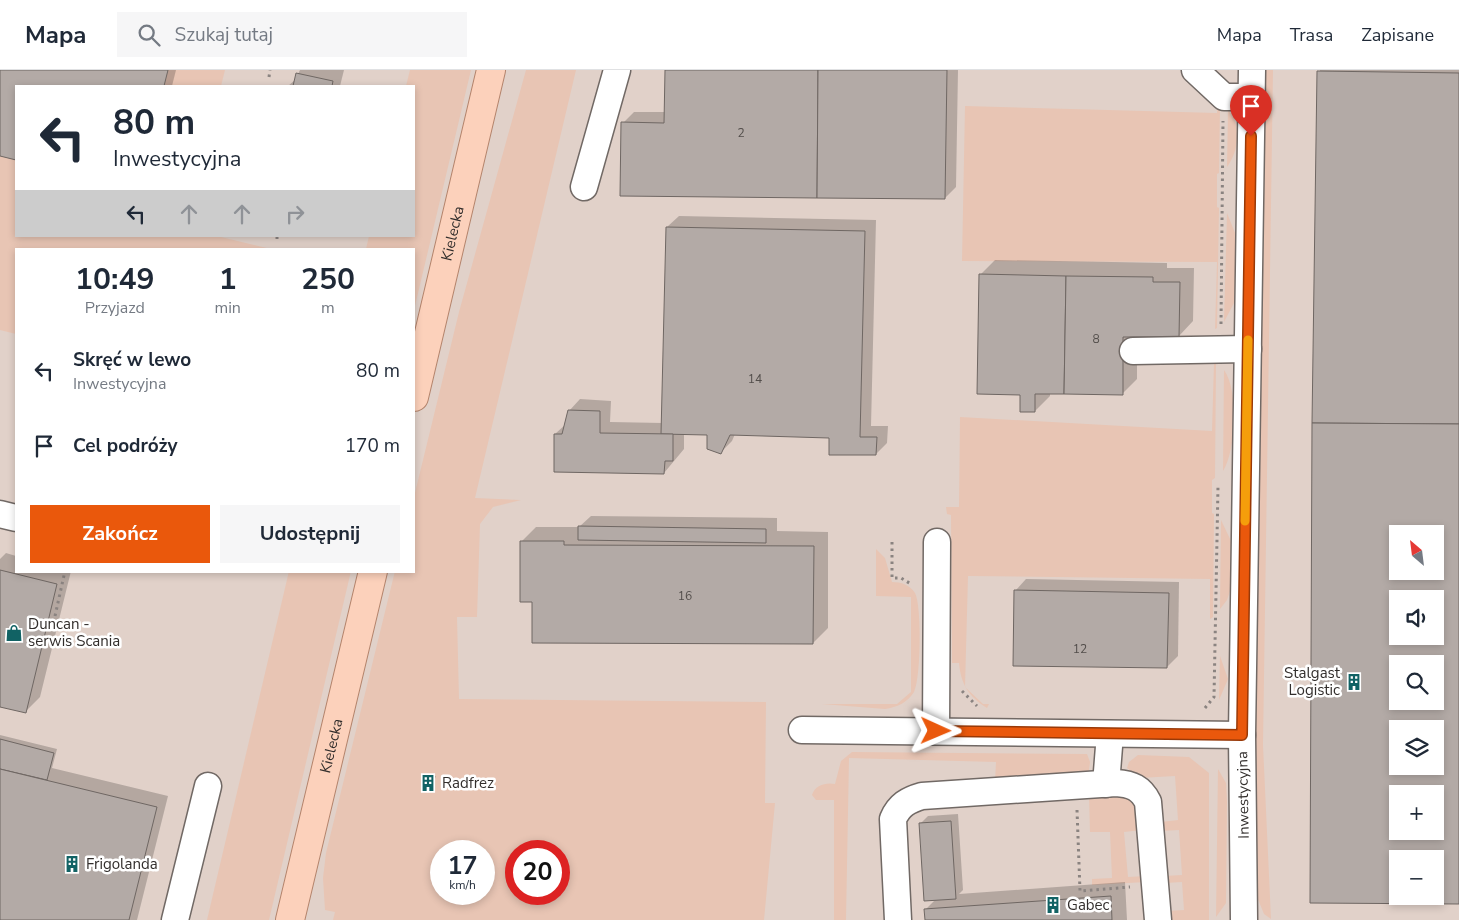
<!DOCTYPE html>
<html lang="pl">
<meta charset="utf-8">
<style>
:root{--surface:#fff;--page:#f6f6f7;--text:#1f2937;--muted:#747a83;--line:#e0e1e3;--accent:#ea580c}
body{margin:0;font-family:"Nunito Sans",sans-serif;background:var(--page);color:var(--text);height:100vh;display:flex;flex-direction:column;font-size:19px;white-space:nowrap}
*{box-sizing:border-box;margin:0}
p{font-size:16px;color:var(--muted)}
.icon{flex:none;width:28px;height:28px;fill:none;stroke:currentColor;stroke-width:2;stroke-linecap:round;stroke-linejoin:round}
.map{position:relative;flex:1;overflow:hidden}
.drawer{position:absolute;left:15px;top:178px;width:400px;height:325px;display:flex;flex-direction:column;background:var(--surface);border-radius:0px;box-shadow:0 2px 8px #0003}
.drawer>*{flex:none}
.top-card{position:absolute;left:15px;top:15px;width:400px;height:152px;border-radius:0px;box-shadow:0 2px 8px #0003;background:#fff;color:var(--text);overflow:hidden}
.needle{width:32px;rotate:332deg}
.tools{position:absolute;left:1389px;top:455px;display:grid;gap:10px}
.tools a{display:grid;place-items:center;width:55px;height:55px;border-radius:0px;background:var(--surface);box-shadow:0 2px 8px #0003;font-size:25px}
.speed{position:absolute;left:430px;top:770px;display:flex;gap:10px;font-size:25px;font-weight:700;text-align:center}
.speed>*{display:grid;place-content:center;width:65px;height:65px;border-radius:50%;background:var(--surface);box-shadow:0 2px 8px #0003;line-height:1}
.speed small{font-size:12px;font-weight:400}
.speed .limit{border:8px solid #d22;background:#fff;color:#111}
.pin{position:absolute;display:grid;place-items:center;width:42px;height:42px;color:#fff;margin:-51px -21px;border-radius:50% 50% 50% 0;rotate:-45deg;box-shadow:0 0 5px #0007}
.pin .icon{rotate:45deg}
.me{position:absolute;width:55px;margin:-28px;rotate:91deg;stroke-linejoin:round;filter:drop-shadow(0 0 4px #0008)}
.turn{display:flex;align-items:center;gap:18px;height:105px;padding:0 15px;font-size:22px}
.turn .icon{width:65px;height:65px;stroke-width:2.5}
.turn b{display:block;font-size:35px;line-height:42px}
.lanes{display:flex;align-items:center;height:48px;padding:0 15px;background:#0003;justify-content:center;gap:25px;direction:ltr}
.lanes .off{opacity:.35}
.eta{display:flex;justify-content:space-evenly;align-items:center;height:85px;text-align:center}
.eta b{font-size:30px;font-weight:700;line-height:35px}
.button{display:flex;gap:10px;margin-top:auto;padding:10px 15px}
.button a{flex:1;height:58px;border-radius:0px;background:var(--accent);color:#fff;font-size:20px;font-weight:700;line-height:58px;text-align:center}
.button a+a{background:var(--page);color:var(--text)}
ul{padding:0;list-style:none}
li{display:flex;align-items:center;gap:15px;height:75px;padding:0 15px}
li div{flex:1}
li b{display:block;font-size:19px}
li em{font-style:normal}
header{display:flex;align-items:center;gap:30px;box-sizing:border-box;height:70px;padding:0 25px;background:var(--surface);border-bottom:1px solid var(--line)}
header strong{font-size:24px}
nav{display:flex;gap:28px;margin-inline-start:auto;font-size:18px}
.search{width:350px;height:45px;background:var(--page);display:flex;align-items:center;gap:12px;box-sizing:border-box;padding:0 18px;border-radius:0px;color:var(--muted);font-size:19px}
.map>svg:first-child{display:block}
.built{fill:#e1d1c9;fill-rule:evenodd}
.green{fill:#e8c5b4;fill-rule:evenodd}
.shadow{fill:#0003;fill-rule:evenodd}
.building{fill:#b3aaa6;stroke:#6f6763;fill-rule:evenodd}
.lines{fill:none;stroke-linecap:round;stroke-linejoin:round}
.minor-casing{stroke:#716965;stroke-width:29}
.major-casing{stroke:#b4846c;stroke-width:30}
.path{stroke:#8a8380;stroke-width:3;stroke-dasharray:2.5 4;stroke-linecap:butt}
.minor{stroke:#fff;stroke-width:26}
.major{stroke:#fcd1bb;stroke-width:28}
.route-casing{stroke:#983908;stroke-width:12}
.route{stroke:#ea580c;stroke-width:9}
.slow{stroke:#f59e0b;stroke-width:9}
.labels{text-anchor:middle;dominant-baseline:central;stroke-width:5;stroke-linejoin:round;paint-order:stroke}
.number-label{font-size:12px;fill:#524d4a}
.street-label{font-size:15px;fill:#322e2c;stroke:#fff}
.poi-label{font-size:15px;fill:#322e2c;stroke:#fff;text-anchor:start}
</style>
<header>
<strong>Mapa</strong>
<div class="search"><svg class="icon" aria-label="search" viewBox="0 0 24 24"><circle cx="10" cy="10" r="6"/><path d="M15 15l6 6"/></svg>Szukaj tutaj</div>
<nav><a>Mapa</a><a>Trasa</a><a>Zapisane</a></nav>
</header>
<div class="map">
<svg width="1459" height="850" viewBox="0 0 1459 850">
<rect width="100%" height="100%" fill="#e7ded9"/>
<path class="built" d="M0,0H1459V850H0ZM16,16H414V166H16ZM16,179H414V501H16ZM1398,464H1435V501H1398ZM1398,529H1435V566H1398ZM1398,594H1435V631H1398ZM1398,659H1435V696H1398ZM1398,724H1435V761H1398ZM441,781H484V824H441ZM516,781H559V824H516ZM1398,789H1435V826H1398Z"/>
<g class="green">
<path d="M0,0H225L221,16H16V166H217L271,179H16V264L0,260Z"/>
<path d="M410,0H471L414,240V179H366L369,166H414V16H406Z"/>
<path d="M526,0H576L475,428L521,430L493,437L480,454L477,547H457L459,629L766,632L765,733H775L764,850H333L335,842L325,840L323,808L326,783L395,501H414V427L459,242ZM441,781H484V824H441ZM516,781H559V824H516Z"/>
<path d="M1263,0H1273L1263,675L1271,849L1264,844L1253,817Z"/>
<path d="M965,36L1217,43V38H1220L1219,103L1217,104V137L1219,138L1217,258L1215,259L1217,192L962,191Z"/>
<path d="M1228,40C1242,56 1239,80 1227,97Z"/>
<path d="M1227,143L1235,163V231L1224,252Z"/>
<path d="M1214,293H1216L1215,408L1212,410V443L1214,444L1213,547L1210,549V509L968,506L965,617L983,634H989L987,638C968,626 961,614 959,593H952L951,445L947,444L946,437H959L960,347L1212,361Z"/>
<path d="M1224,300C1239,321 1236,380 1223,401Z"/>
<path d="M1221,450L1231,471L1230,521L1227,530L1220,539Z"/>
<path d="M876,479L885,488L892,512C901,512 910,515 915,523C922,536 921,610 914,622C907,633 897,637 885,639L822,634H897L911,622V527L876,526Z"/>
<path d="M289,501H351L269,850H207Z"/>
<path d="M1220,586L1228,609L1219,630Z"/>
<path d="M852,682L1087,684L1090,692L1089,700L1086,703L995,712L996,692L849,688L846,850H834V730H816L812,725C815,715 826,712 835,714L841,691Z"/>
<path d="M1138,685L1189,687L1209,703V850H1171L1167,841L1184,840L1182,812L1165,813L1164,806L1182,805L1179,760L1161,761V752L1178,750L1175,706L1140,708L1127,698L1129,692Z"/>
<path d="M1218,699L1226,713L1227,731L1226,833L1216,847Z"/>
<path d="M1089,724C1130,725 1131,718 1142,760L1124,762L1128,807L1146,806V812L1092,815V809L1112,808L1110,762H1090Z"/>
</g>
<g class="shadow">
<path d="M0,0H176L172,16H16V89L0,85Z"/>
<path d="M300,0H344L340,16H288L295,10Z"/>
<path d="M666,0H958L956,117L945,128L623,53L634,42H666Z"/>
<path d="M1320,0H1459V833L1311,832ZM1398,464H1435V501H1398ZM1398,529H1435V566H1398ZM1398,594H1435V631H1398ZM1398,659H1435V696H1398ZM1398,724H1435V761H1398ZM1398,789H1435V826H1398Z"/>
<path d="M679,146L876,150L871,356H888L887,373L876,384L830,366L735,364L732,371L720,383L709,364L684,363V379L664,403L555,364L566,354L569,341L580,329L611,331L610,352L663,353L667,157Z"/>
<path d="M995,190L1167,193V198H1194L1193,251L1179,266H1137V309L1122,324L1050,323V326L1035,341L1022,323L980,205Z"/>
<path d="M591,446L777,448V461L828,462V558L813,573L534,531L521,472L536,457H579Z"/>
<path d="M6,483L16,486V501H71L40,627L25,642L0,636V489Z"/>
<path d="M1026,509L1179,512L1178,586L1167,597L1015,521Z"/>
<path d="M0,665L57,679L52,698L168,726L137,850H0Z"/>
<path d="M429,705L436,706L432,717L425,709Z"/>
<path d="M958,744L963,820L959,824L1125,812L1127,850H926L925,840L936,829L920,754L928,746Z"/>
</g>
<g class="building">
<path d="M0,0H168L164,16H16V90L0,86Z"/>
<path d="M665,0H818L817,128L620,126L621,52L664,53Z"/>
<path d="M818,0H947L945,129L817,128Z"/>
<path d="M1317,1L1459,3V354L1312,353Z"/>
<path d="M296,3L333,11L332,16H293Z"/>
<path d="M666,157L865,161L860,367H877L876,385H829V368L730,365L721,384L707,379V365L661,364Z"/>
<path d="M979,204L1066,206L1064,324H1035V342H1020V325L977,324Z"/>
<path d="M1066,206L1153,207V212H1180L1179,267H1123V325L1064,324Z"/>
<path d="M568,340L600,341V363L673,364V391H665L664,404L554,402V364H562Z"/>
<path d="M1312,353L1459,354V834L1310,833ZM1398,464H1435V501H1398ZM1398,529H1435V566H1398ZM1398,594H1435V631H1398ZM1398,659H1435V696H1398ZM1398,724H1435V761H1398ZM1398,789H1435V826H1398Z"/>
<path d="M578,456L766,459V473L578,470Z"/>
<path d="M520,471H564V475L814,476L813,574L532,573V532H520Z"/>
<path d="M0,500L57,514L26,643L0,637Z"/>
<path d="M1014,520L1169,523L1167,598L1013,596Z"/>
<path d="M0,669L54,683L47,710L0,699Z"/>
<path d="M0,699L157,737L129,850H0Z"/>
<path d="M424,708L434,710L432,718L422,716Z"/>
<path d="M951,751L956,829L924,831L919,753Z"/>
<path d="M1111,826L1112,850H925L924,839Z"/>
</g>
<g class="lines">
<g class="minor-casing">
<g id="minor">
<path d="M1195,0L1224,27H1252"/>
<path d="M584,117L617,0"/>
<path d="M1133,281L1248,279"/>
<path d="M0,444L16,448"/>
<path d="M802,660L1242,665"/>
<path d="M936,661L937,472"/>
<path d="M1106,714L1110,664"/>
<path d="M175,850L208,716"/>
<path d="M898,850L893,749C899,735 908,730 922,726L1116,713C1132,714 1141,718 1148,732L1158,850"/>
<path d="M1244,850L1242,665L1252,0"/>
</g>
</g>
<g class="major-casing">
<g id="major">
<path id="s1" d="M414,327L491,0"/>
<path id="s2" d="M290,850L373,501"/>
</g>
</g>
<g class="path">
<path d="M269,7L270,0"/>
<path d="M277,169V166"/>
<path d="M1221,254L1223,51"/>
<path d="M892,472V508H901L911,514"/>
<path d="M55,546L65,501"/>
<path d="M962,621L977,636"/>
<path d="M1205,638L1214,627L1218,416"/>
<path d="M1077,740L1080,821L1130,817"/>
</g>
<use href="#minor" class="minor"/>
<use href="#major" class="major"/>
</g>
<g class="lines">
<g class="route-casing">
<path id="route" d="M936,661L1242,665L1251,66"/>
</g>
<use href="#route" class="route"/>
<path class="slow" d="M1245,451L1248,270"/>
</g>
<defs>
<g id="shop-bare" transform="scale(1.35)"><path d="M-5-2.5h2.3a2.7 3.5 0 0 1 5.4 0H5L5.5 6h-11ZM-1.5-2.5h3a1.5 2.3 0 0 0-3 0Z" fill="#116264" stroke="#fff" stroke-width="2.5" paint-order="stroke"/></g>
<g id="building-bare" transform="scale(1.35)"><path d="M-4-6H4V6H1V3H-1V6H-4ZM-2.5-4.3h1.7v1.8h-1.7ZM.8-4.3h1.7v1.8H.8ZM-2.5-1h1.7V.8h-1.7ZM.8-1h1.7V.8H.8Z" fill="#116264" stroke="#fff" stroke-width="2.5" paint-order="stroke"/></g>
</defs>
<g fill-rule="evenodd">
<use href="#shop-bare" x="14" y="563"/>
<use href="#building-bare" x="1354" y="612"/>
<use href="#building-bare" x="428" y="713"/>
<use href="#building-bare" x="72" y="794"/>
<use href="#building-bare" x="1053" y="835"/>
</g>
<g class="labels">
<g class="number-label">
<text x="741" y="63">2</text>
<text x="1096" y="269">8</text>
<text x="755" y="309">14</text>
<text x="685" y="526">16</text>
<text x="1080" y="579">12</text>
</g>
<g class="street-label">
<text stroke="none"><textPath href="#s1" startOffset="168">Kielecka</textPath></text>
<text stroke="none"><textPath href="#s2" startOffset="179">Kielecka</textPath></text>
<text transform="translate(1243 725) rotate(-91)">Inwestycyjna</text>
</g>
<g class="poi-label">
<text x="28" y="554">Duncan -<tspan x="28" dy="17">serwis Scania</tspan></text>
<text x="1340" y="603" text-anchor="end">Stalgast<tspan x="1340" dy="17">Logistic</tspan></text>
<text x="442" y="713">Radfrez</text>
<text x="86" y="794">Frigolanda</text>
<text x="1067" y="835">Gabec</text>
</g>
</g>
</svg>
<div class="tools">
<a><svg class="needle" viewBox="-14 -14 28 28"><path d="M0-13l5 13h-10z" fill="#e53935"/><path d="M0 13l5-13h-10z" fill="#747a83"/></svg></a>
<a><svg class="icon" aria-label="sound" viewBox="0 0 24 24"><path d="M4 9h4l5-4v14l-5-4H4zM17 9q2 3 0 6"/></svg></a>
<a><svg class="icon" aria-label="search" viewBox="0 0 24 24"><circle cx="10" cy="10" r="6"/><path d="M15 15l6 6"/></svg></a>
<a><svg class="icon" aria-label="layers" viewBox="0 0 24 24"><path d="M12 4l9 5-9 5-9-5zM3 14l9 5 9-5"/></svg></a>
<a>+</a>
<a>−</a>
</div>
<div class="speed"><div>17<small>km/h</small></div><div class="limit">20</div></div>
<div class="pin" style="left:1251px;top:66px;background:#d93025"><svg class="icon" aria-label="arrive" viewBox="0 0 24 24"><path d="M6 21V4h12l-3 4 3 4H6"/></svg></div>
<svg class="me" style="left:936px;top:661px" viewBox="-20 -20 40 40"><path d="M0-17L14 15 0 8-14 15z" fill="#ea580c" stroke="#fff" stroke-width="4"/></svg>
<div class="top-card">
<div class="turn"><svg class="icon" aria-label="left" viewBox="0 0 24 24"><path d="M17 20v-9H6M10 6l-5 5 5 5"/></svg><div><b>80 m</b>Inwestycyjna</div></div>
<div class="lanes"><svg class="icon" aria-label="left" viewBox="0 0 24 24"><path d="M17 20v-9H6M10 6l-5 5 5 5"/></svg><svg class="icon off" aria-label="ahead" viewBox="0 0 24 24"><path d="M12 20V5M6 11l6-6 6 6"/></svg><svg class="icon off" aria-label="ahead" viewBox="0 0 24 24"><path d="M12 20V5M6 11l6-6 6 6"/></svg><svg class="icon off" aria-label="right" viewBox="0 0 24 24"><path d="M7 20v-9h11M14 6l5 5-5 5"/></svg></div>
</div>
<section class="drawer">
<div class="eta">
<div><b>10:49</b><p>Przyjazd</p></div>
<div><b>1</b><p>min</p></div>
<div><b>250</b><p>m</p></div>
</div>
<ul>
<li><svg class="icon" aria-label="left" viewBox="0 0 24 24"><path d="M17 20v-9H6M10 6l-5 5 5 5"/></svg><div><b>Skręć w lewo</b><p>Inwestycyjna</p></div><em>80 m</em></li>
<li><svg class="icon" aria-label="arrive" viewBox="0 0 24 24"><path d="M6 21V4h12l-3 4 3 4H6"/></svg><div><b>Cel podróży</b></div><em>170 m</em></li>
</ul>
<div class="button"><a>Zakończ</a><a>Udostępnij</a></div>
</section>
</div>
